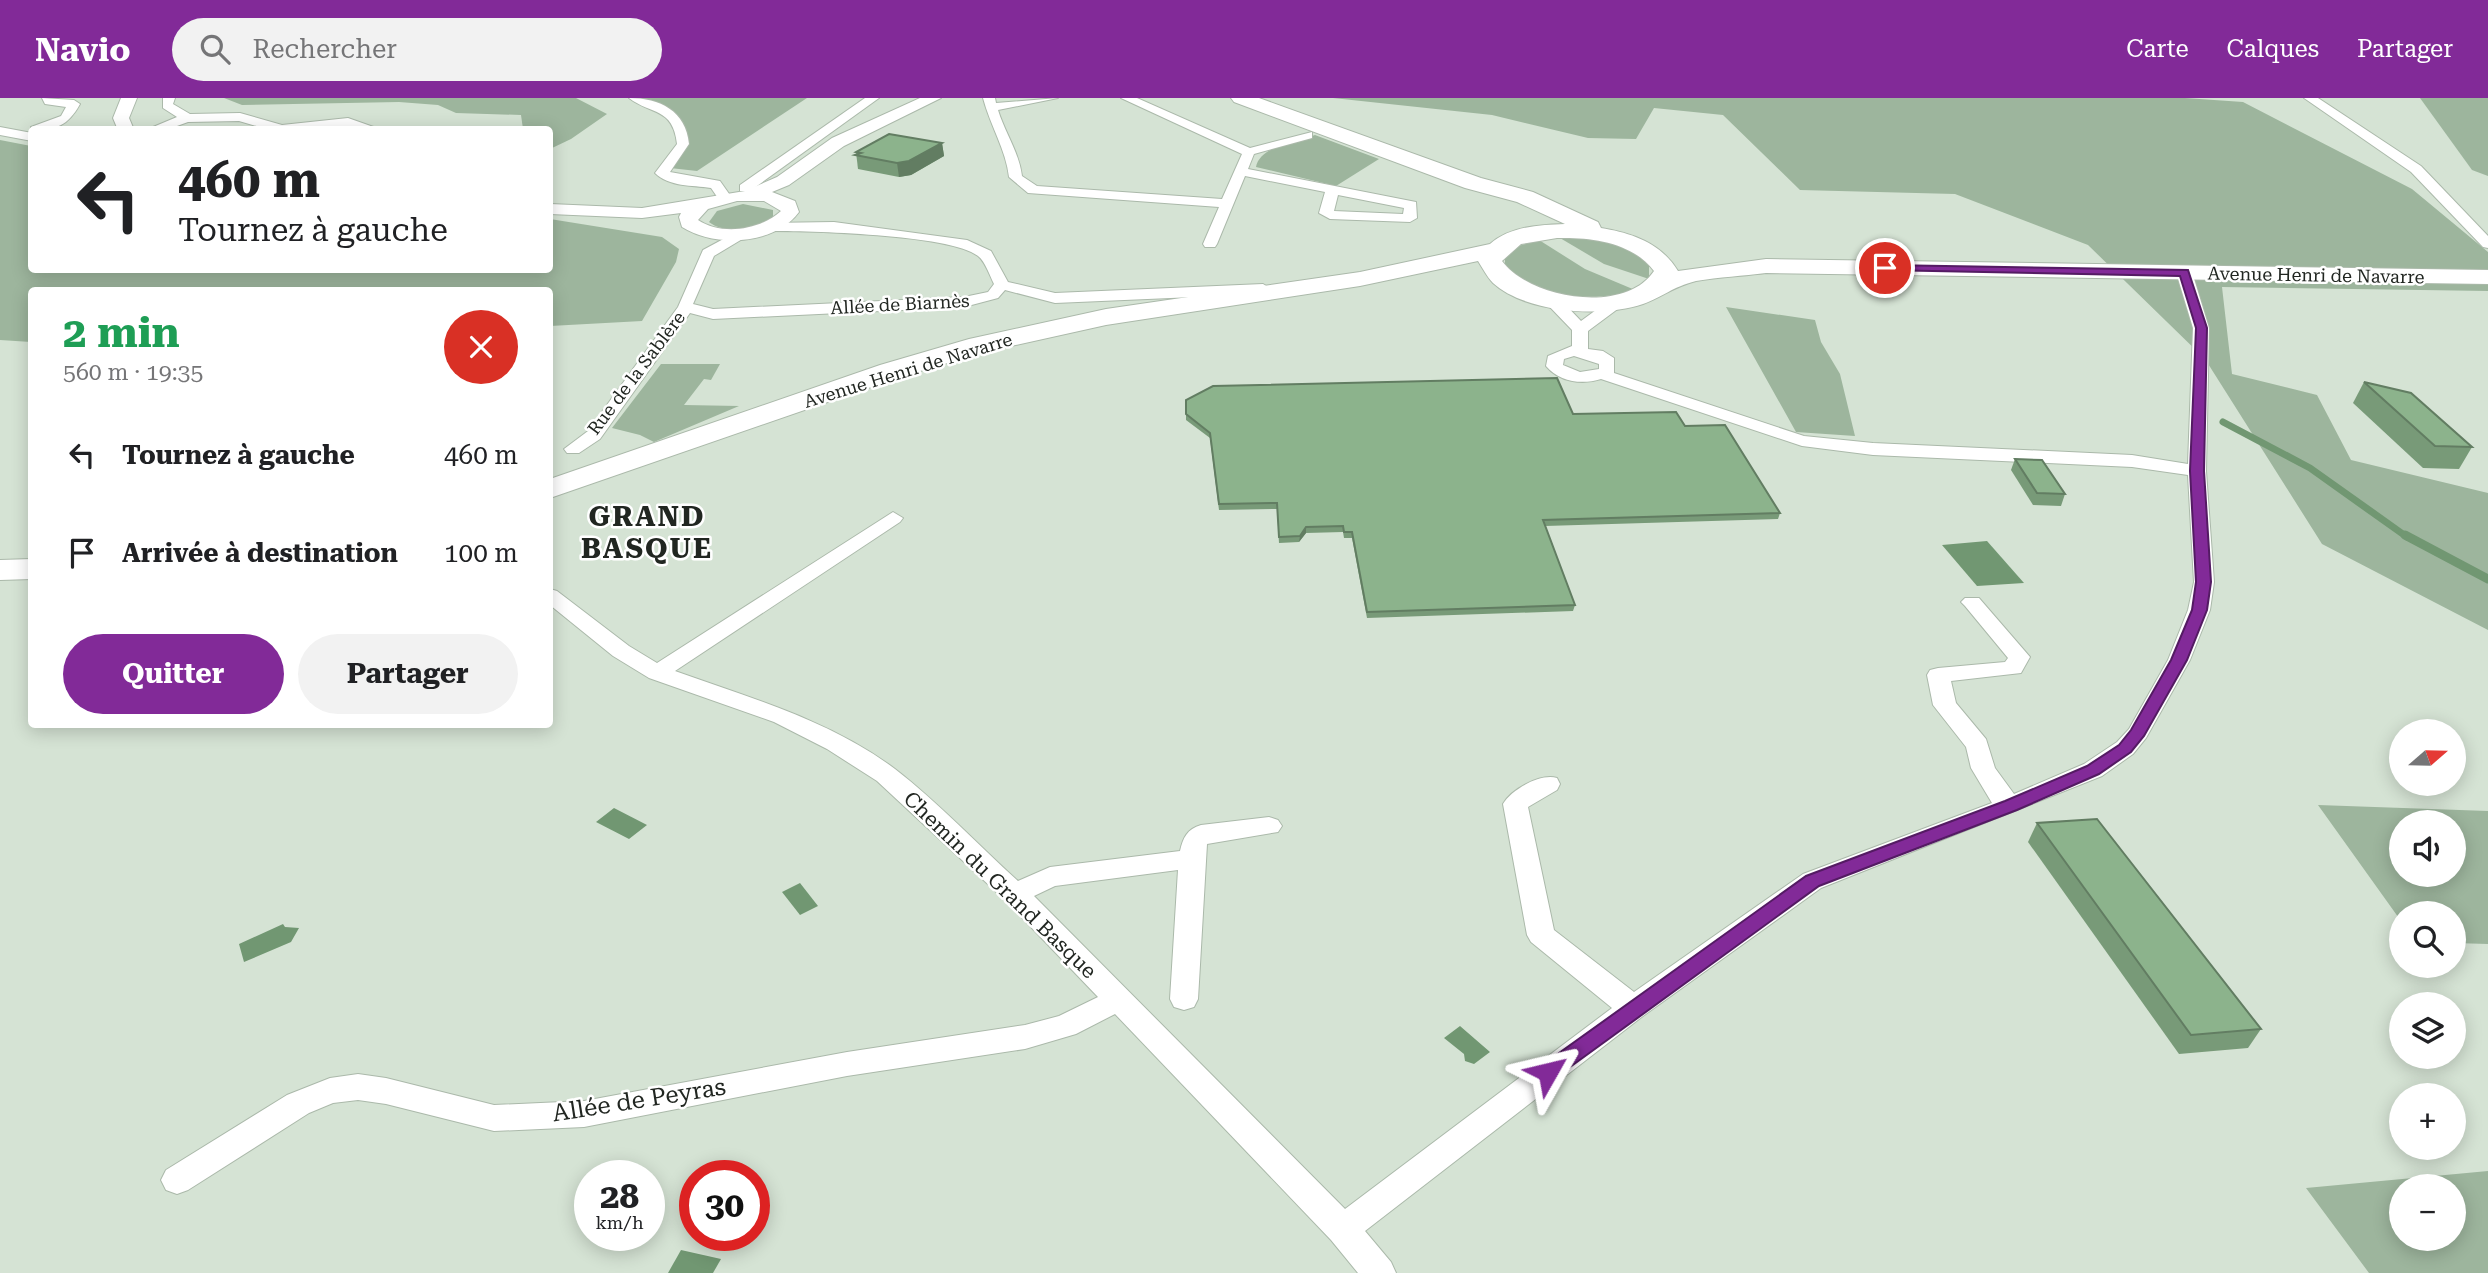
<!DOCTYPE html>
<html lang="fr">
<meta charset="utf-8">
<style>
:root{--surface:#fff;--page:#f2f2f2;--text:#202124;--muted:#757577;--accent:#822a98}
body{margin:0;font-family:"Roboto Serif",serif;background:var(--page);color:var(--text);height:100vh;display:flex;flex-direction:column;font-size:26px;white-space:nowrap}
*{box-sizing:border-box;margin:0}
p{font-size:23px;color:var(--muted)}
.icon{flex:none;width:38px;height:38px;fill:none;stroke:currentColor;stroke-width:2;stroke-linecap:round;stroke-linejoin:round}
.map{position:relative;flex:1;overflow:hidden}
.side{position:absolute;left:28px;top:189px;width:525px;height:441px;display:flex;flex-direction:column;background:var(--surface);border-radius:7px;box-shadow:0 4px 18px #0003}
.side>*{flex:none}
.banner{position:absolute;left:28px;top:28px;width:525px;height:147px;border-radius:7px;box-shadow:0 4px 18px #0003;background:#fff;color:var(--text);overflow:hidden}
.needle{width:46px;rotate:70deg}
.buttons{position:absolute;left:2389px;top:621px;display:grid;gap:14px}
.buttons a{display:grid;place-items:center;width:77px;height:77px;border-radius:50%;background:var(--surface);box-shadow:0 4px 18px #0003;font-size:35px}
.speed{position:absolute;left:574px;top:1062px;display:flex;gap:14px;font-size:35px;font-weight:700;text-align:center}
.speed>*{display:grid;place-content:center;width:91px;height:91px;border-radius:50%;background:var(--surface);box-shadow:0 4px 18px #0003;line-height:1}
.speed small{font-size:18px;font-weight:400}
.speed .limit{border:10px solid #d22;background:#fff;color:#111}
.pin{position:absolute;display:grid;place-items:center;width:60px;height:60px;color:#fff;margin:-30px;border:4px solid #fff;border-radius:50%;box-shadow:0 2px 7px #0007}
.me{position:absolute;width:77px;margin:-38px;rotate:53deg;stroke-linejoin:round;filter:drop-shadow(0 0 5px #0008)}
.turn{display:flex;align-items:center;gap:24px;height:147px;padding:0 35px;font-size:32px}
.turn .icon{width:91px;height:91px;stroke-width:2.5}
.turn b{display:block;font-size:49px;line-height:60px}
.round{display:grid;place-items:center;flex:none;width:74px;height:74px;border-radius:37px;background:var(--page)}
.overview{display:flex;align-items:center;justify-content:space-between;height:119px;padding:0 35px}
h1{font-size:42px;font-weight:700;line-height:52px;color:#1e9e55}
.cta{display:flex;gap:14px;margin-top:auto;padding:14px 35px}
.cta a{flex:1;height:80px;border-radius:42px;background:var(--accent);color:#fff;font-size:28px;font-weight:700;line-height:80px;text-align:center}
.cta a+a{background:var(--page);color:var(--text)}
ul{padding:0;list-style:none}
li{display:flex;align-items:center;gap:21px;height:98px;padding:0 35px}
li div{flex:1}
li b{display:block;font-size:26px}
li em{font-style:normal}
header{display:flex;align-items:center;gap:42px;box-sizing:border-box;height:98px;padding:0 35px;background:var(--accent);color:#fff}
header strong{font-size:33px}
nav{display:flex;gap:38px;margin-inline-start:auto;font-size:24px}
.search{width:490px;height:63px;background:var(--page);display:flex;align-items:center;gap:18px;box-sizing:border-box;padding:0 24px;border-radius:38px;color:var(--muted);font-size:26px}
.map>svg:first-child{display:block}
.green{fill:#9db59d;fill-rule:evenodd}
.water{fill:#719772}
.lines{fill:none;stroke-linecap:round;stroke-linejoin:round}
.stream-far1{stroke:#719772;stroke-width:7}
.stream{stroke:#719772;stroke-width:9}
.minor-casing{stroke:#abb9aa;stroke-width:2}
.tertiary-casing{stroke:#abb9aa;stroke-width:2}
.primary-casing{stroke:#abb9aa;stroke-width:2}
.minor{fill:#fff;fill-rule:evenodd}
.tertiary{fill:#fff;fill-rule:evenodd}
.primary{fill:#fff;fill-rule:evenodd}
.wall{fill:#789a78}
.shaded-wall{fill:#627d62}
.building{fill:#8cb38c;stroke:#627d62;stroke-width:2}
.route{fill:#822a98;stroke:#541b63;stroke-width:2}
.labels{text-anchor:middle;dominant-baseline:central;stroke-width:5;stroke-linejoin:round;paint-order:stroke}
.far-street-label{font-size:18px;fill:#212621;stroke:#fff}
.street-label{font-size:21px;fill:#212621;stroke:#fff}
.near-street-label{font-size:24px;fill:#212621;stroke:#fff}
.district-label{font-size:28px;font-weight:bold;letter-spacing:2px;fill:#212621;stroke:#fff}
</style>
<header>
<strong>Navio</strong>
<div class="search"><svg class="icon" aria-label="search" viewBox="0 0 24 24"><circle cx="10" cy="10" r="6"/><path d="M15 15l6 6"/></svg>Rechercher</div>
<nav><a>Carte</a><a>Calques</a><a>Partager</a></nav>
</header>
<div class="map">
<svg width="2488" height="1175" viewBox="0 0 2488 1175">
<rect width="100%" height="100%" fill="#d5e3d4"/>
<g class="green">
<path d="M224,0H576L607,16L571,41L550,51V32L523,31L521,17L456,15L438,7L399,4L242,7Z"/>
<path d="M640,0H807L697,73L670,70L686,45L687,33L675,15Z"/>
<path d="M1333,0H2185L2243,4L2412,91L2488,154V193L2222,189L2232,276L2317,297L2351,362L2488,395V532L2322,446L2205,261L2088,147L1955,96L1800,92L1723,17L1654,10L1636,41L1588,40L1492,17Z"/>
<path d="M2420,0H2488V78L2472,72Z"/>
<path d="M1315,37L1379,61L1336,88L1256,69C1260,48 1297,43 1315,37Z"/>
<path d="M0,42L31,48L32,172H550V121L662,139L679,151L676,164L642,223L550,228V192H32L31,244L0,242Z"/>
<path d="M743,106L773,112V119C759,132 725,137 709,124L717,113Z"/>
<path d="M1560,140C1593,139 1625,144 1649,167V181L1604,166Z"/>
<path d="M1539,142L1585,171L1635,192C1609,203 1541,201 1520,183C1514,179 1510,172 1505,166V159L1515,149Z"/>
<path d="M1726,209L1815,222L1821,244L1840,276L1855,338L1796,334Z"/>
<path d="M661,266H720L711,282L704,281L684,307L739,308L654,344L640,337L612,330Z"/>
<path d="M2318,707L2488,713V846L2454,845V816H2401V823ZM2401,724H2454V777H2401Z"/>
<path d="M2488,1073V1175H2369L2306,1090ZM2401,1088H2454V1141H2401Z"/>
</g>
<g class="water">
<path d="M1987,443L2024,485L1977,488L1942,447Z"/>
<path d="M614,710L647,727L629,741L596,724Z"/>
<path d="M800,785L818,808L800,817L782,794Z"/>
<path d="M283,826L285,829L299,830L291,844L244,864L239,846Z"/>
<path d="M1460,928L1490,954L1474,966L1465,963L1464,956L1444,940Z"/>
<path d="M681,1152L721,1161L713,1175H668Z"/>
</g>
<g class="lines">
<path class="stream-far1" d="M2223,324L2310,370L2407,439"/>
<path class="stream" d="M2405,437L2488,481"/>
<g class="minor-casing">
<g id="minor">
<path d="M42,0L74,2L80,6C68,28 56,32 32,32L31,35V29L61,18L66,9L45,6Z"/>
<path d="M163,0H175L173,6L190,16L240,15L282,27L348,20L382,32L348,28L270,32L239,23L188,24L166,32H146L177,19L163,10Z"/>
<path d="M629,0C660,0 686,13 689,46L670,74L720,83L732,100L730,103H720L711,90C692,87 669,89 655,75L677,46C673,9 651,17 629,0Z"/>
<path d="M865,0H879L750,93H740V87Z"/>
<path d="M983,0H995L996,5L1058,0L998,12C1005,35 1019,54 1022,78L1037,88L1222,101L1242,56L1121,0H1137L1250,50L1312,34V40L1254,56L1248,71L1416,104L1417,120L1410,124L1330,121L1319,115L1325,94L1245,78L1217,146L1215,149H1205L1203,146L1219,109L1028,95L1009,79C1006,52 990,27 983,0ZM1338,97L1404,110L1403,116L1334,113Z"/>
<path d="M2304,0H2318L2421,68L2488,138V150L2483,149L2411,74Z"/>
<path d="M0,29L32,35V43L0,37Z"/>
<path d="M834,124L967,142L991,153L1008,184L1055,195L1263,186L1271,191L1263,196L1055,205L1005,192L998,200L964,209L713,221L690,215L600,341L579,355H567L564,351L588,333L678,209L703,152L742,131L754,134L714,158L693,206L713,211L964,199L988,194L994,186C990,178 985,163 978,158C949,136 808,133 768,133L761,129L768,125Z"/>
<path d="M2184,169L2192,174L2209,230L2206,373L2214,484L2210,512L2190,562L2146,640L2133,656L2102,678L1821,790L1643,918L1365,1133L1391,1164L1396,1175H1358L1331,1142L1115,916L1076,936L1025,951L847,978L584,1029L494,1033L386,1006L358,1002L333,1005L309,1015L188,1092L177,1096L166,1092L161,1082L166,1072L287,997L330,980L358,976L386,980L494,1007L584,1003L847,954L1025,927L1059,918L1098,899L1006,803L877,683L827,651L774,624L649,580L613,558L550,507V491L557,493L629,548L657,565L893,414L903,420L900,424L675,573C750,600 830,622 895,671C938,704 977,746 1018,783L1050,769L1180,753C1183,740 1187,731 1201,727L1269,719L1278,722L1282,728L1278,734L1207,746L1198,901L1194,909L1184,912L1174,909L1170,901L1178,772L1055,788L1034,798L1345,1111L1612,910L1531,844L1527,837L1503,706C1511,692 1540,675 1557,680L1560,686L1557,692L1528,709L1554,832L1634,894L1803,776L1992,705L1971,670L1966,649L1933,607L1927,577L1930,572L1938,570L2005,564L2008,560L1965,508L1961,504L1965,500H1979L2030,559L2021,575L1951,583L1956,605L1986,641L1995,670L2014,696L2084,666L2117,644L2129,631L2168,562L2188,512L2194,484L2188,377L2132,369L1873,357L1802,348L1601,281C1582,287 1559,284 1546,268L1548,258L1572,248V232L1546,205V199H1558L1581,223L1611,201H1623V207L1588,233V251L1603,253L1614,260V275L1804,338L1873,345L2132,357L2188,366L2193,230L2176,174ZM1574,258L1599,266V271L1580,274L1563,267L1564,261Z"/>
</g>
</g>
<g class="tertiary-casing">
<g id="tertiary">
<path d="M121,0H137L129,20L134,32H118L113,20Z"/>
<path d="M920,0H941L844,48L789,87L772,94L795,103L799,114C775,147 715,150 682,129L679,119L681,115L642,120L550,116V106L642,110L745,93L777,79L832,40ZM737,103H764L781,113C760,132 722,138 698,122L708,111Z"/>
</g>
</g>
<g class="primary-casing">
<g id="primary">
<path d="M1231,0H1259L1481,80L1533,94L1598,124L1601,130C1632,135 1661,145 1678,173L1766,161L2488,172V186L1766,175C1743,178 1719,179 1696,183C1672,189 1663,199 1643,206C1603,220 1526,215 1493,185C1487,179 1482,169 1478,163L1360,188L1106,227L984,254L900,279L550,400V381L880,267L969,241L1106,211L1360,174L1490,146C1510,128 1540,127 1565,126L1517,104L1465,90L1234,4ZM1557,140C1591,139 1632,144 1654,173C1625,217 1530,201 1502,163L1521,146Z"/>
<path d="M32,461V481L0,482V462Z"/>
</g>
</g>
<use href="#minor" class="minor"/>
<use href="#tertiary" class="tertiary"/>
<use href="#primary" class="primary"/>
</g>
<g class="wall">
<path d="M942,45L944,58L911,77L899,79L858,71L856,54Z"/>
<path d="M2364,284L2472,349L2459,371L2423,370L2353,305Z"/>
<path d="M1186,302L1573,316L1685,328L1780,415L1778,421L1545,428L1575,507L1573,513L1367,520L1352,440H1344L1343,434L1306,435L1299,444L1279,445L1277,411L1219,412L1210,340L1186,322Z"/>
<path d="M2015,361L2065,396L2061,408L2033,407L2011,372Z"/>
<path d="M2037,725L2261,931L2248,950L2179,956L2028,744Z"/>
</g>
<g class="shaded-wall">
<path d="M942,45L944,58L911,77L899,79L897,65Z"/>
<path d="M1306,429V435L1299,444L1300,438Z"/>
</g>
<g class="building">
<path d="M889,36L942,45L909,63L897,65L855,57L861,55L856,54Z"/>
<path d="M1557,280L1573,316L1676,314L1685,328L1725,327L1780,415L1543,422L1575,507L1367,514L1352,434H1344L1343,428L1306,429L1300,438L1279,439L1277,405L1219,406L1210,335L1186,316V302L1213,288Z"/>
<path d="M2364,284L2411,295L2472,349L2435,348Z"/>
<path d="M2015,361L2042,362L2065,396L2037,395Z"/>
<path d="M2097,721L2261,931L2191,937L2037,725Z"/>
</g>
<path class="route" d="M1885,167L2188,172L2207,230L2204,373L2211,484L2207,512L2187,562L2144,638L2131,654L2099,676L2017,712L1819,788L1555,980L1548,983L1541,980L1538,974L1541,968L1806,778L2005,703L2087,668L2119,647L2131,632L2171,562L2192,512L2196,484L2190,373L2196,230L2180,178L1882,172L1880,170Z"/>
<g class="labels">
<g class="far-street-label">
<text transform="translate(2316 177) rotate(1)">Avenue Henri de Navarre</text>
<text transform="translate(900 206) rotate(-3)">Allée de Biarnès</text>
<text transform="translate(908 272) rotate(-17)">Avenue Henri de Navarre</text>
<text transform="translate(636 275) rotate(-53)">Rue de la Sablère</text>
</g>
<g class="street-label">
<text transform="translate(1000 787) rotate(44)">Chemin du Grand Basque</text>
</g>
<g class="near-street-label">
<text transform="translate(639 1002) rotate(-9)">Allée de Peyras</text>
</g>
<g class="district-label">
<text x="647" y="418">GRAND<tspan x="647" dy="32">BASQUE</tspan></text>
</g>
</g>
</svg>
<div class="buttons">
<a><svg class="needle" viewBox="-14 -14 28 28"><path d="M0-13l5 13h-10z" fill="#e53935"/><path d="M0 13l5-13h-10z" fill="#757577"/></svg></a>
<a><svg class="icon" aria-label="sound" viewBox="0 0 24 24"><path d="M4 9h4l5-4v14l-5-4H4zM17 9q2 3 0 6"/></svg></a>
<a><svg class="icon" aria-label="search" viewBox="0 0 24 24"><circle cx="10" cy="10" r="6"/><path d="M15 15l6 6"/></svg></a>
<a><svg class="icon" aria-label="layers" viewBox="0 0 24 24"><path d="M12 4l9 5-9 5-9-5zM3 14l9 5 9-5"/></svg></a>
<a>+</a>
<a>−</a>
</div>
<div class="speed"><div>28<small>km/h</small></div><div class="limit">30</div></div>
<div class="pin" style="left:1885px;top:170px;background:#d93025"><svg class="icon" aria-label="arrive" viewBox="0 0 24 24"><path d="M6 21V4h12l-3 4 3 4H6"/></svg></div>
<svg class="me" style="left:1548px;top:974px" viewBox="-20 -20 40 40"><path d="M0-17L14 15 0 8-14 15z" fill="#822a98" stroke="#fff" stroke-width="4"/></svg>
<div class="banner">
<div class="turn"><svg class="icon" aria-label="left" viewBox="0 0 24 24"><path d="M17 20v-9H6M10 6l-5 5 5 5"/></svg><div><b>460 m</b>Tournez à gauche</div></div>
</div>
<section class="side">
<div class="overview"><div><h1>2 min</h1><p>560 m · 19:35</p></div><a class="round" style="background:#d93025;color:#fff"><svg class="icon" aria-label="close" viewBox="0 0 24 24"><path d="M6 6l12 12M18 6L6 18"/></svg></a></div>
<ul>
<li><svg class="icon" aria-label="left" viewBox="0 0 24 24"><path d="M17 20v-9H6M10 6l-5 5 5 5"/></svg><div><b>Tournez à gauche</b></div><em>460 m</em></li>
<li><svg class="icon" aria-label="arrive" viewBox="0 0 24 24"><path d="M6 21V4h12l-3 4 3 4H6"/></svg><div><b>Arrivée à destination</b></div><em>100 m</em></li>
</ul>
<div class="cta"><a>Quitter</a><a>Partager</a></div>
</section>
</div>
